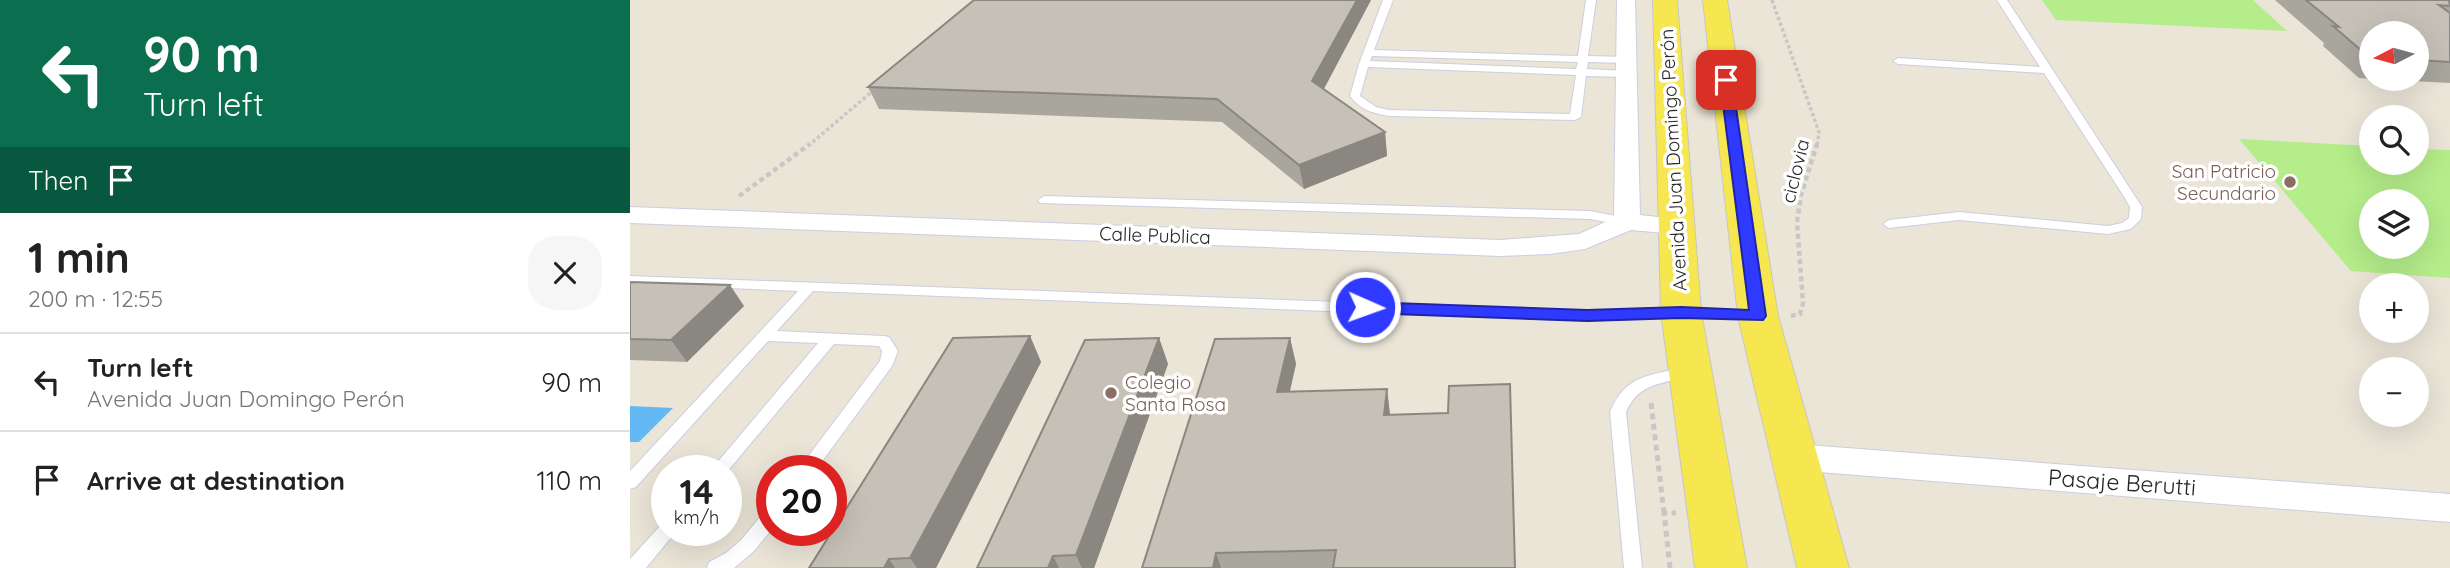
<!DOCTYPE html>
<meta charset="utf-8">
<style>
:root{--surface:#fff;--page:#f6f6f6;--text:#222;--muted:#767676;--line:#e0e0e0}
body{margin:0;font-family:Quicksand,sans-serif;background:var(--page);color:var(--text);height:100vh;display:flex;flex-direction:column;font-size:26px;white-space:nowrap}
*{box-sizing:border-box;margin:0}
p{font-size:23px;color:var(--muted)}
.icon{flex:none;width:38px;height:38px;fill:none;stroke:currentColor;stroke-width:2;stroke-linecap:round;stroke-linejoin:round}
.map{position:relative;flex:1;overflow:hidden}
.panel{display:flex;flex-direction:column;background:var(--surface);width:630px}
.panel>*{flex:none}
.top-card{background:#0b6e4f;color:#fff;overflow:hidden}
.needle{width:46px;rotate:264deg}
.controls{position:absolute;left:1729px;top:21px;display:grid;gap:14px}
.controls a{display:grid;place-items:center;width:70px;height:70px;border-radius:50%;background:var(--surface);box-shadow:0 7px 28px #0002;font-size:35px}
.speed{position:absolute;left:21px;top:455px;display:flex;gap:14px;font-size:35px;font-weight:700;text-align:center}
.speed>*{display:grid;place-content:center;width:91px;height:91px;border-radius:50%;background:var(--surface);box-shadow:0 7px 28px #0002;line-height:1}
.speed small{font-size:18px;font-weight:400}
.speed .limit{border:10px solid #d22;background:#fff;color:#111}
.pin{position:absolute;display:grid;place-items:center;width:60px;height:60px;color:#fff;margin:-30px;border-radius:14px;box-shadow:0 4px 10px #0006}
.me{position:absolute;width:77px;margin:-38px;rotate:92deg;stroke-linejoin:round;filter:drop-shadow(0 0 5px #0008)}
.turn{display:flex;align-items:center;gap:24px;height:147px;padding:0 28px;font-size:32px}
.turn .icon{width:91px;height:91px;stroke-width:2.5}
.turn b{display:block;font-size:49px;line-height:60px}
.then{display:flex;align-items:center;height:66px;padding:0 28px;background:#0003;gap:14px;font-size:26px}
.round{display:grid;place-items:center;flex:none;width:74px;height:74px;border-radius:28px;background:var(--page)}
.summary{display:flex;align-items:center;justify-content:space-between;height:119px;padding:0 28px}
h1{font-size:42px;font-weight:700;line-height:52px}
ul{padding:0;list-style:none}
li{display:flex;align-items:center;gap:21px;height:98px;padding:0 28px;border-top:2px solid var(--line)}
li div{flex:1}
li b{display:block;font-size:26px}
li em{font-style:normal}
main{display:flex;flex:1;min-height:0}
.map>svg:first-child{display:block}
.pitch{fill:#b5ed8a;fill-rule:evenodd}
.water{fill:#63b9f3}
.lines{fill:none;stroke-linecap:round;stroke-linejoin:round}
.service-casing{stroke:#cccde1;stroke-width:2}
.minor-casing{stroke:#cccde1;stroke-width:2}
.primary-casing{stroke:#c7c7c7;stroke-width:2}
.path-far2{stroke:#c7c7c7;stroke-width:3.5;stroke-dasharray:3.5 2.5;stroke-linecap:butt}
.path-far1{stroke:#c7c7c7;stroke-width:4.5;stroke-dasharray:5 3.5;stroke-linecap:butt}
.path{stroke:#c7c7c7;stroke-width:5;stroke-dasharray:6 4.5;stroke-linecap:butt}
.service{fill:#fff;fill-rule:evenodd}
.minor{fill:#fff;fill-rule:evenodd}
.primary{fill:#f6e650;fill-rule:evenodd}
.wall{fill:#a9a69d}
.shaded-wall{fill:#8a8780}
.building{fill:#c5c1b7;stroke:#8a8780;stroke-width:2}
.route{fill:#2f39ff;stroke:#1f25a6;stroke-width:2}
.education-dot{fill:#8d6e63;stroke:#fff;stroke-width:2.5}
.labels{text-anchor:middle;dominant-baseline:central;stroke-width:7;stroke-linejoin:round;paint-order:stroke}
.street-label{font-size:19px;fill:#262626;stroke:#fff}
.education-label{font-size:19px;fill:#785e54;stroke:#fff;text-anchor:end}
.near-street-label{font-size:23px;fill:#262626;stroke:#fff}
</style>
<main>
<section class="panel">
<div class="top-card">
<div class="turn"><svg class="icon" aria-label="left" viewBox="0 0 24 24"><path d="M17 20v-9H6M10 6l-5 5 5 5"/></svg><div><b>90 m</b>Turn left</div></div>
<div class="then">Then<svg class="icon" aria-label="arrive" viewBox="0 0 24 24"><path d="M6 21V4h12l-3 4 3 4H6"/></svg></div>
</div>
<div class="summary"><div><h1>1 min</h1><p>200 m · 12:55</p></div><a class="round"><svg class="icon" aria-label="close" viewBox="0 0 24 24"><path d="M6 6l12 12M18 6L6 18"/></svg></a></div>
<ul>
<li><svg class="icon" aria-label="left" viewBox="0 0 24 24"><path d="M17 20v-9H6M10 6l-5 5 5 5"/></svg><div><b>Turn left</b><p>Avenida Juan Domingo Perón</p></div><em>90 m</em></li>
<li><svg class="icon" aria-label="arrive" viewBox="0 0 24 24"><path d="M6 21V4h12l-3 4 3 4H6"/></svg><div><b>Arrive at destination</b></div><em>110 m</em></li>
</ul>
</section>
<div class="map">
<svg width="1820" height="568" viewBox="0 0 1820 568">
<rect width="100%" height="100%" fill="#eae5d7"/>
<g class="pitch">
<path d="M1412,0H1623L1657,31L1426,20Z"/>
<path d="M1609,139L1741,146V163H1787V149L1820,150V278L1721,271ZM1741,201H1787V247H1741Z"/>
</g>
<path class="water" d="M0,406L43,408L9,442H0Z"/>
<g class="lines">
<g class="service-casing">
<g id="service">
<path d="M753,0H763L744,50L948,56L956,0H966L958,56L997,57L1002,60L997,63L958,62L957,69L997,71L1002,74L997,77L956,76L951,117L945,120L759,116C742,113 731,110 720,96L729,64ZM742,56L948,62L946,69L740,61ZM738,67L946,75L940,114L759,110L746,107L730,96Z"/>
<path d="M1367,0H1377L1512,207L1511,219L1501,229L1478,234L1329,220L1259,228L1253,224L1259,220L1329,212L1478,226L1492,223L1499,218L1500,207L1493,195L1414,73L1268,64L1263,61L1268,58L1410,67Z"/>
<path d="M414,196L960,211L1002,219L1003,222L997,226L960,219L410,203L408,200Z"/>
<path d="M0,276L957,311L1051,307L1126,311L1133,316L1126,321L1051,317L957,321L183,291L147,331L254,336L259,337L268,351L262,366L185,471H167L250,361L252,351L249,346L204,344L96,473V471H80L188,343L138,341L6,487L0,489V471L168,291L0,284Z"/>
<path d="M1055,367L1060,368L1063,372L1060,376C1033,384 1009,382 996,412L1012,568H994L980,412C996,374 1019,376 1055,367Z"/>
<path d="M142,508V529L124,551L104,568H77L79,562L96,553L111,540L136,510Z"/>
<path d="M37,523V530H46L43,535L16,568H0V559L31,525Z"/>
</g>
</g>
<g class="minor-casing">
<g id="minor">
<path d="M987,0H1005L1010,215L1055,220L1059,226L1055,232L1046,234L1001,230L955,249L920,254L870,256L0,223V207L870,240L949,234L984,218Z"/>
<path d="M1164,444L1820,494V522L1164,470L1152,466L1147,457L1152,448Z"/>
</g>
</g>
<g class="primary-casing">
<g id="primary">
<path d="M1023,0H1047L1071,312L1117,568H1065L1031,312Z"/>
<path d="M1073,0H1097L1148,316L1219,568H1167L1108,316Z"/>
</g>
</g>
<g class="path-far2">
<path d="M1142,0L1189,132L1187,146"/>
<path d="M178,146L245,89"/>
</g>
<g class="path-far1">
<path d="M109,196L180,144"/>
<path d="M1161,316L1170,314L1173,304L1167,222L1171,195L1187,144"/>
</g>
<g class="path">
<path d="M1021,403L1034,513"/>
<path d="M1040,568L1034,513H1046"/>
</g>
<use href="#service" class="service"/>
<use href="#minor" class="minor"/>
<use href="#primary" class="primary"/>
</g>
<g class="wall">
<path d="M741,0L693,89L755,132L757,156L674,189L592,122L249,109L238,87Z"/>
<path d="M1645,0H1819L1820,1V83L1742,79H1787V33H1741V79L1729,78L1693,46L1694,43Z"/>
<path d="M0,282L114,306L57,362L0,360Z"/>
<path d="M400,336L411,362L306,568H179Z"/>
<path d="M529,338L538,364L464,568H347Z"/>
<path d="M660,338L666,364L659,392L757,389L760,415L885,568H512Z"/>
</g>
<g class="shaded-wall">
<path d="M727,0H741L686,104L682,81Z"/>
<path d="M755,132L757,156L674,189L669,165Z"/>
<path d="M100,285L114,306L57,362L41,340Z"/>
<path d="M400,336L411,362L306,568H287L280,558Z"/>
<path d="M529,338L538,364L464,568H452L446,555Z"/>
<path d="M660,338L666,364L654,418L647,392Z"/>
<path d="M757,389L760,415H754Z"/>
<path d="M586,553L591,568H583Z"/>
<path d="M423,556L429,568H418Z"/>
<path d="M259,559L265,568H254Z"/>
</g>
<g class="building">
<path d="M344,0H727L682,81L755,132L669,165L587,99L238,87Z"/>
<path d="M1676,0H1819L1820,6L1809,5L1820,13V62L1787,60V33H1741L1740,58L1703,26L1709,27Z"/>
<path d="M0,282L100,285L41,340L0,339Z"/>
<path d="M400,336L280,558L259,559L254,568H179L323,338Z"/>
<path d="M529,338L446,555L423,556L418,568H347L455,340Z"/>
<path d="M660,338L647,392L757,389L754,415L818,413L819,386L880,384L885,568H703L706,550L586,553L583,568H512L585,339Z"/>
</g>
<path class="route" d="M1096,76L1102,80L1136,316L1133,320L1051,318L957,321L735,313L727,307L735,302L957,310L1051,307L1119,310L1090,80Z"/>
<g class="education-dot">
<circle cx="1660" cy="182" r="7"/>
<circle cx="481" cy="393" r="7"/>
</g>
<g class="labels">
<g class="street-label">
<text transform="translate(1043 160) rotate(-93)">Avenida Juan Domingo Perón</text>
<text transform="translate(1165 171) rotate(-76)">ciclovia</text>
<text transform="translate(525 235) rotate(2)">Calle Publica</text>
</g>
<g class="education-label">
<text x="1646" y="171">San Patricio<tspan x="1646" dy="22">Secundario</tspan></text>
<text x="495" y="382" text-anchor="start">Colegio<tspan x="495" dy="22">Santa Rosa</tspan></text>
</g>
<g class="near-street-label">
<text transform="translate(1492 482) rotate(4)">Pasaje Berutti</text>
</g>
</g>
</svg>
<div class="controls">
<a><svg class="needle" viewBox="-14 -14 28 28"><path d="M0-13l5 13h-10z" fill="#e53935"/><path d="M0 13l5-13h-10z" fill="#767676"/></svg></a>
<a><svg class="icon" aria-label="search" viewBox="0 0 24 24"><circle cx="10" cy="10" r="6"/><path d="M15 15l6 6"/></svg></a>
<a><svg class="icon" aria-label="layers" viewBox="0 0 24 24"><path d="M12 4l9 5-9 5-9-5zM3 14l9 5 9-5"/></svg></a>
<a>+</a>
<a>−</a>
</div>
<div class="speed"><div>14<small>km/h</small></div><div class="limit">20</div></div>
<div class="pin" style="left:1096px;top:80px;background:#d93025"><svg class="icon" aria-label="arrive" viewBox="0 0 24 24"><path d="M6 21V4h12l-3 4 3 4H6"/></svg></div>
<svg class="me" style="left:735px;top:307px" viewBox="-20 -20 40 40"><circle r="17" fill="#2f39ff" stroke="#fff" stroke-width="3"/><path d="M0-11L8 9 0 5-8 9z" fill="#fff"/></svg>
</div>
</main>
